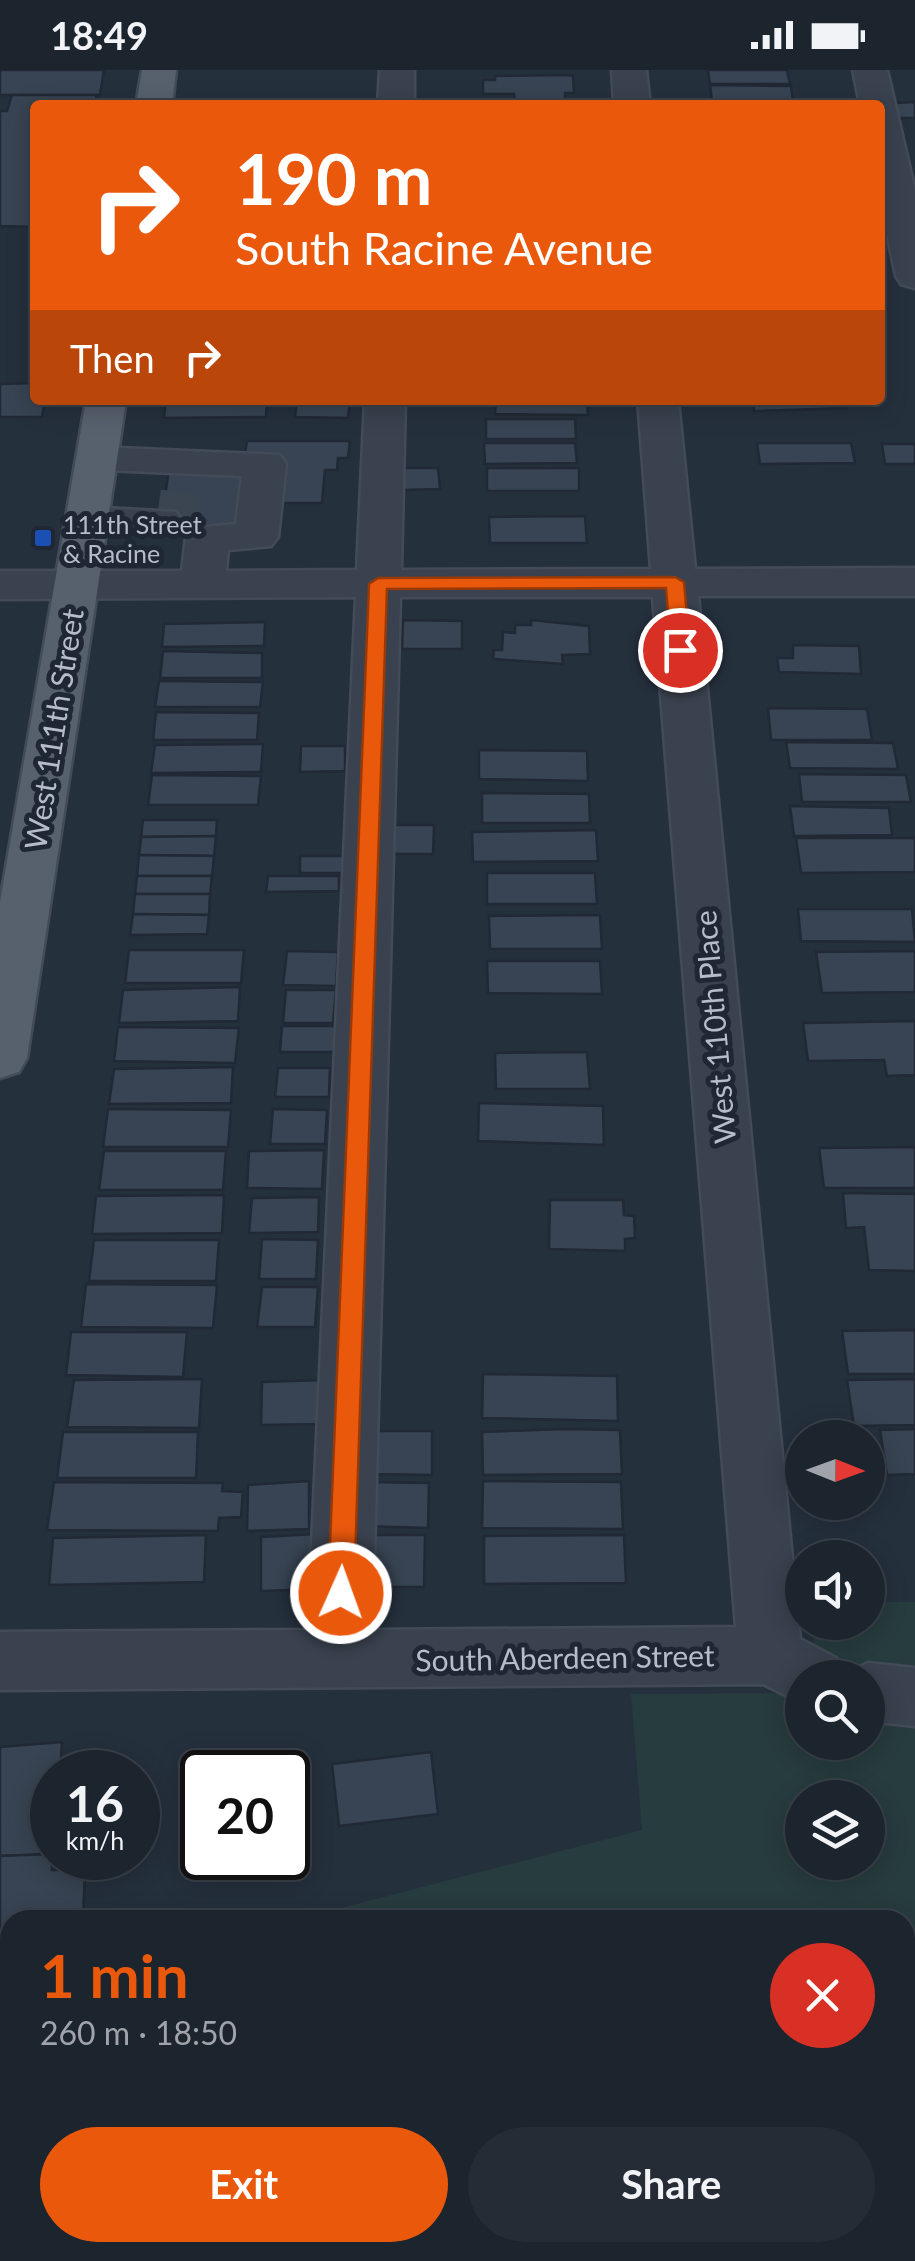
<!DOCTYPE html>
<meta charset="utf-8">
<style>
:root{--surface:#1c242e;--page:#252c36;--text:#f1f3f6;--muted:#a0a4aa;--line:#3a414a;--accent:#ea580c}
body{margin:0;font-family:Lato,sans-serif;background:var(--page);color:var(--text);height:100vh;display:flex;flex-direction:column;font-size:38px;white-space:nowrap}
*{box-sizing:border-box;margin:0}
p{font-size:32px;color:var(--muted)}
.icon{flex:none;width:55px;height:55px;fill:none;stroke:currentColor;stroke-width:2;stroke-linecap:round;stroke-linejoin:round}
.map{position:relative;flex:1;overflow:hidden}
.sheet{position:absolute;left:0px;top:1840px;width:915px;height:352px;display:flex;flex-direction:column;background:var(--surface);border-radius:30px 30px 0 0;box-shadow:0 5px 25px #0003,0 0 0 2px var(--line)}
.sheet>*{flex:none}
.guide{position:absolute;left:30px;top:30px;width:855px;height:305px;border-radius:10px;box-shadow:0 5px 25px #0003,0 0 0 2px var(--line);background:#ea580c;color:#fff;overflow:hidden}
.needle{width:65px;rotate:91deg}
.buttons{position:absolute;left:785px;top:1350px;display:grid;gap:20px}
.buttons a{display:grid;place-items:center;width:100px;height:100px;border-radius:50%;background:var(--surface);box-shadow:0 5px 25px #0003,0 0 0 2px var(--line);font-size:50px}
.speed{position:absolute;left:30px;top:1680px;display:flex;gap:20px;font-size:50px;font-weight:700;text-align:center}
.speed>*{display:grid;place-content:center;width:130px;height:130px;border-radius:50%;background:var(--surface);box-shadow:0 5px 25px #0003,0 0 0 2px var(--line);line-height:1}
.speed small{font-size:25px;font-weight:400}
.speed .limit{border:5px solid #111;border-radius:15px;background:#fff;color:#111}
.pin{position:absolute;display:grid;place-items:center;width:85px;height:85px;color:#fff;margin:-42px;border:5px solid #fff;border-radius:50%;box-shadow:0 2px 10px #0007}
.me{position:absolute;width:110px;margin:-55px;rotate:2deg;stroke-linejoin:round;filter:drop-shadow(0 0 8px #0008)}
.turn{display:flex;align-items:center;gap:35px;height:210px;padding:0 40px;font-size:45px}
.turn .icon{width:130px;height:130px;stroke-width:2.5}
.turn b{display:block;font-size:70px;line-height:85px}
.then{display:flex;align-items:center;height:95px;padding:0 40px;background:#0003;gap:20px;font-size:38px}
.round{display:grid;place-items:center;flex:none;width:105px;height:105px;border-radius:52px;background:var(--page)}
.summary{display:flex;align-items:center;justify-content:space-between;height:170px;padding:0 40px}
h1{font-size:60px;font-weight:700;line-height:75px;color:var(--accent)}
.button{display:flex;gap:20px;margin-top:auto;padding:20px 40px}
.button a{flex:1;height:115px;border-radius:60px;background:var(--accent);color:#fff;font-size:40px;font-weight:700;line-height:115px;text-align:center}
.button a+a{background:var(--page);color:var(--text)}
.status{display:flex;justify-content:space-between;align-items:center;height:70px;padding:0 50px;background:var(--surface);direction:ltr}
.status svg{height:28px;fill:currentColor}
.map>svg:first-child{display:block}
.green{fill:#273c3e;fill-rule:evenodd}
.building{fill:#384453;stroke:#202935;stroke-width:2.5}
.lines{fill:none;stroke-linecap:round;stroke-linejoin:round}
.minor-tunnel{stroke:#3b4552;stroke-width:40;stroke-dasharray:40 20;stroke-linecap:butt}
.minor-casing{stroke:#424b57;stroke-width:5}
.major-casing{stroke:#424b57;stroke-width:5}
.minor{fill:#39424e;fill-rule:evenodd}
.major{fill:#57616d;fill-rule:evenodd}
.route{fill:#ea580c;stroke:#983908;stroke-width:2.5}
.transit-dot{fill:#1a4fb4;stroke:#1e2733;stroke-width:4}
.labels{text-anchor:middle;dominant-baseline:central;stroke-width:10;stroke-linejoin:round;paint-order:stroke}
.far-poi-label{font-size:25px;fill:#b5bdc8;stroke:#1e2733;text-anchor:start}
.street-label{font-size:30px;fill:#b5bdc8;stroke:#1e2733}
</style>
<div class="status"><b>18:49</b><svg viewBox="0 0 49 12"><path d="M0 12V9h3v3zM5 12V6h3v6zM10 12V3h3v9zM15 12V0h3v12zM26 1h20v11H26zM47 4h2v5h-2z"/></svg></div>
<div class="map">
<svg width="915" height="2191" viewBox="0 0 915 2191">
<rect width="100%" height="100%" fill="#25303d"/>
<g class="green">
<path d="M868,1532H915V1858L905,1861V1850H295L642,1760L631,1624L802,1623V1672H868V1608L817,1607L812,1553L868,1552ZM802,1728H868V1792H802Z"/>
<path d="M10,1956V2182L43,2183L21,2191H0V1960Z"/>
</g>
<g class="building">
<path d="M0,0H104L100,25H0Z"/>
<path d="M708,0H787L790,14H710Z"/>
<path d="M573,5L574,23H565V32H515L514,24H483V10H495V6Z"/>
<path d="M710,15L791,16L793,31H712Z"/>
<path d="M12,25H96V32L90,35H35V157L0,156V41H7Z"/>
<path d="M915,32V48H898L894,33Z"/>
<path d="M35,313V330H45L42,347H0V314Z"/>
<path d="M166,330H267L266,347L164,348Z"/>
<path d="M297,330H350L348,348L295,347Z"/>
<path d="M496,330H587L588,345L495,344Z"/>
<path d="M759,330H845L846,338L754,341V332Z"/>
<path d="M486,349H575L576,369H486Z"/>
<path d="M247,371H350L348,388H338L337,400H325L322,433H277L244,389Z"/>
<path d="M484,373H575L577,393L485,394Z"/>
<path d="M757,373H851L855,393L760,394Z"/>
<path d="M882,374H915V394H885Z"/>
<path d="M402,398H438L440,419L403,420Z"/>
<rect x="487" y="398" width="92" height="23"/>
<path d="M169,399H255L249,462H160Z"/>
<path d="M585,446L587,473H490L489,447Z"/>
<path d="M403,550L462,551V579H402Z"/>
<path d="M531,550L589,556L590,584L562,585L563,594L493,589L494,580H502L503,562L515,563V555H531Z"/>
<path d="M265,552L264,576L162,577L164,554Z"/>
<path d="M793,575L859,576L861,604L779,602L777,588H793Z"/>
<path d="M163,581L262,583V608H160Z"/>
<path d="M159,611L263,612L260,637H155Z"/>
<path d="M768,638L867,639L872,670H771Z"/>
<path d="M156,642L259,643L257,670H153Z"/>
<path d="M786,672L893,673L898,699L790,698Z"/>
<path d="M263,674L261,702L151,703L155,675Z"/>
<path d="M301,676H345V701L300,702Z"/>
<path d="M479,680L587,681L588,711L479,709Z"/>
<path d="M799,704L906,705L911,732H802Z"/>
<path d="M152,705L261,706L258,735H148Z"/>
<path d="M482,723L589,724L590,753H482Z"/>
<path d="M790,736L889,738L892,765L794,766Z"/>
<path d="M143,750H217L216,766L141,767Z"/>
<path d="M388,755H434L433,784H388Z"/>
<path d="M596,760L598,791L473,792L472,762Z"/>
<path d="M216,766L214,786L139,785L141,767Z"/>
<path d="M796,768H915V802L801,803Z"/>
<path d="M139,785L214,786L212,806H137Z"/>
<path d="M300,786H344L343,803H300Z"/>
<path d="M487,803H595L597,834H487Z"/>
<path d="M137,806H212L210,824H135Z"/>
<path d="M268,806H339V821L266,822Z"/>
<path d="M135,824H210L209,845L133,844Z"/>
<path d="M798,839H912L915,872L801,871Z"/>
<path d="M133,844L209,845L207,864L130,865Z"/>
<path d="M600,845L602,879H490L489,846Z"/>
<path d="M129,880H244L241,913H125Z"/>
<path d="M287,881L338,882L336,916L283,915Z"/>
<path d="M915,881V922L822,923L816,882Z"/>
<path d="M487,891H600L602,924L488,923Z"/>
<path d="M240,917L238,951L119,953L123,920Z"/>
<path d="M286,920H336L333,953H283Z"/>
<path d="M915,951V1005L887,1006L884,990L808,991L803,953Z"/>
<path d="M282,956H335L334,982H280Z"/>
<path d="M118,957L239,958L235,993L114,991Z"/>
<path d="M587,982L590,1019H496L495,983Z"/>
<path d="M233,997L231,1033L109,1034L114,999Z"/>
<path d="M278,998H330L329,1027H275Z"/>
<path d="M479,1033L603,1036L604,1075L478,1071Z"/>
<path d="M108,1039L231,1040L228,1077H103Z"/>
<path d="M273,1039L327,1040L325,1074H270Z"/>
<path d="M915,1077V1118H824L819,1078Z"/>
<path d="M324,1080L322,1119L247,1118L249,1081Z"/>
<path d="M104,1081H226L223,1120H99Z"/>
<path d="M843,1123L915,1124V1201L869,1200L864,1157L846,1158Z"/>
<path d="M224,1125L222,1163L92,1164L96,1126Z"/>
<path d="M319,1127L318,1162L249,1163L252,1128Z"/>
<path d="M550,1130H623L624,1145L634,1146L635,1168L625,1169V1181L549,1179Z"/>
<path d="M262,1169L318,1170L316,1209H259Z"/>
<path d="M94,1170H219L216,1211H89Z"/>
<path d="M86,1214L217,1215L213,1258L81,1257Z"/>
<path d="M262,1217H318L315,1257H257Z"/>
<path d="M915,1260V1304H848L842,1261Z"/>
<path d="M71,1262H187L183,1307L66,1305Z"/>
<path d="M483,1304L617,1306L618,1351L482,1348Z"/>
<path d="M202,1309L199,1358L67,1357L74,1310Z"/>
<path d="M915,1309V1355L854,1356L847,1310Z"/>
<path d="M322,1310L321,1354L261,1355L262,1312Z"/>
<path d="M564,1359L620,1360L622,1404L483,1405L482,1362Z"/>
<path d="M915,1359V1404L887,1405L880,1360Z"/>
<path d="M375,1361H432V1405L373,1404Z"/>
<path d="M63,1362H198L196,1408H57Z"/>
<path d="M309,1411V1459L247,1461L248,1415Z"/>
<path d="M483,1411L621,1412L623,1459L482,1458Z"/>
<path d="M54,1412L223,1413L222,1421L243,1422L241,1447L219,1448L218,1461L47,1460Z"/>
<path d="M365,1412L429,1413L428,1458L363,1456Z"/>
<path d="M316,1464L317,1519L261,1521V1467Z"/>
<path d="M206,1465L204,1512L49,1515L53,1468Z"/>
<path d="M366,1465H425L424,1517H366Z"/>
<path d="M624,1465L626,1513L484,1514V1466Z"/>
<path d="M62,1672L60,1702H52V1784L0,1786V1677Z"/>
<path d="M431,1682L438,1744L339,1756L332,1694Z"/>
<path d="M52,1784V1800H85L83,1850H10V1872H0V1786Z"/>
<path d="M66,2182H101L100,2191H42Z"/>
<rect x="512" y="2182" width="157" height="9"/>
</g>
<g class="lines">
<path class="minor-tunnel" d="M175,462L184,399"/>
<g class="minor-casing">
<g id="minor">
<path d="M380,0H414V35H378Z"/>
<path d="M612,0H646L650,35H614Z"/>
<path d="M853,0H887L915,121V218L901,214L896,206L880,131V35H860Z"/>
<path d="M365,330H405L401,500L651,499L638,330H678L695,499L915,498V526H698L800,1569L836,1588L844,1605L868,1593L915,1598V1656L868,1651V1608H802V1633L763,1614L0,1620V1562L308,1560L356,527L0,529V501H182L186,467L193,458L236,454L242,406L82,399L76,390L82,381L97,377L280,385L286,394L278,467L271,476L228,480L226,501L357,500ZM400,527H653L736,1557L372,1560Z"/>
<path d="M87,437L176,442L183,451L176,460L161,464L72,459L65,450L72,441Z"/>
<path d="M786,2182H861L862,2191H786Z"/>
</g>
</g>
<g class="major-casing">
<g id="major">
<path d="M142,0H176L172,35H136Z"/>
<path d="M86,330H126L27,988L19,1002L0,1008V832Z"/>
</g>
</g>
<use href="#minor" class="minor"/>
<use href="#major" class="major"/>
</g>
<path class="route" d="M675,507L684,512L690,580L680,586L671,580L666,518L387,519L354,1523L350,1531H332L328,1523L369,514L378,508Z"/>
<rect class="transit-dot" x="33" y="458" width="20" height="20" rx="5"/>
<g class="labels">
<g class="far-poi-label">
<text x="63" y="454">111th Street<tspan x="63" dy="29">&amp; Racine</tspan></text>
</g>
<g class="street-label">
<text transform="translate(53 659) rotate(-81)">West 111th Street</text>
<text transform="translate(714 957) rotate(-95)">West 110th Place</text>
<text transform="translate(565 1587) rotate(-1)">South Aberdeen Street</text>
</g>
</g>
</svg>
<div class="buttons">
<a><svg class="needle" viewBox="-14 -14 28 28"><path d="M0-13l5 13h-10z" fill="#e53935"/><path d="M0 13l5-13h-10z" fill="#a0a4aa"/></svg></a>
<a><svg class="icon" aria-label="sound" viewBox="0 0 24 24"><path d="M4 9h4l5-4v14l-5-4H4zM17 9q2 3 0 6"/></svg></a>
<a><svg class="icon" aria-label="search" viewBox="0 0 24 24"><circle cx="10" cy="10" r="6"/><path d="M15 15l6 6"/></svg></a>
<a><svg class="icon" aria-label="layers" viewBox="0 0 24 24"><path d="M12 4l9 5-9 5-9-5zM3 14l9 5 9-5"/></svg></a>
</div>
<div class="speed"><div>16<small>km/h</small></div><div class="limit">20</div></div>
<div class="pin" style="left:680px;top:580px;background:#d93025"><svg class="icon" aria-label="arrive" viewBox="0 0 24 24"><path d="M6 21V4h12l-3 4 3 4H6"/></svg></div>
<svg class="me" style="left:341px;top:1523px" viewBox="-20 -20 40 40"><circle r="17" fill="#ea580c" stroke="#fff" stroke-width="3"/><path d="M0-11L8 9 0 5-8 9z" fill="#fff"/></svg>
<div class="guide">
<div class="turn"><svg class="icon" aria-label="right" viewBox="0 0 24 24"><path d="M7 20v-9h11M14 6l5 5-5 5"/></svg><div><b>190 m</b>South Racine Avenue</div></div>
<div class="then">Then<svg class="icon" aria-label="right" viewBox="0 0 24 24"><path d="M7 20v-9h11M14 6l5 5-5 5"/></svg></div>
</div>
<section class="sheet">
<div class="summary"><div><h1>1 min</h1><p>260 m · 18:50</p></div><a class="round" style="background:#d93025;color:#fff"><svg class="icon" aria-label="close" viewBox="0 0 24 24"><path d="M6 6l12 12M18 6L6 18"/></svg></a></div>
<div class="button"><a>Exit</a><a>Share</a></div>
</section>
</div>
